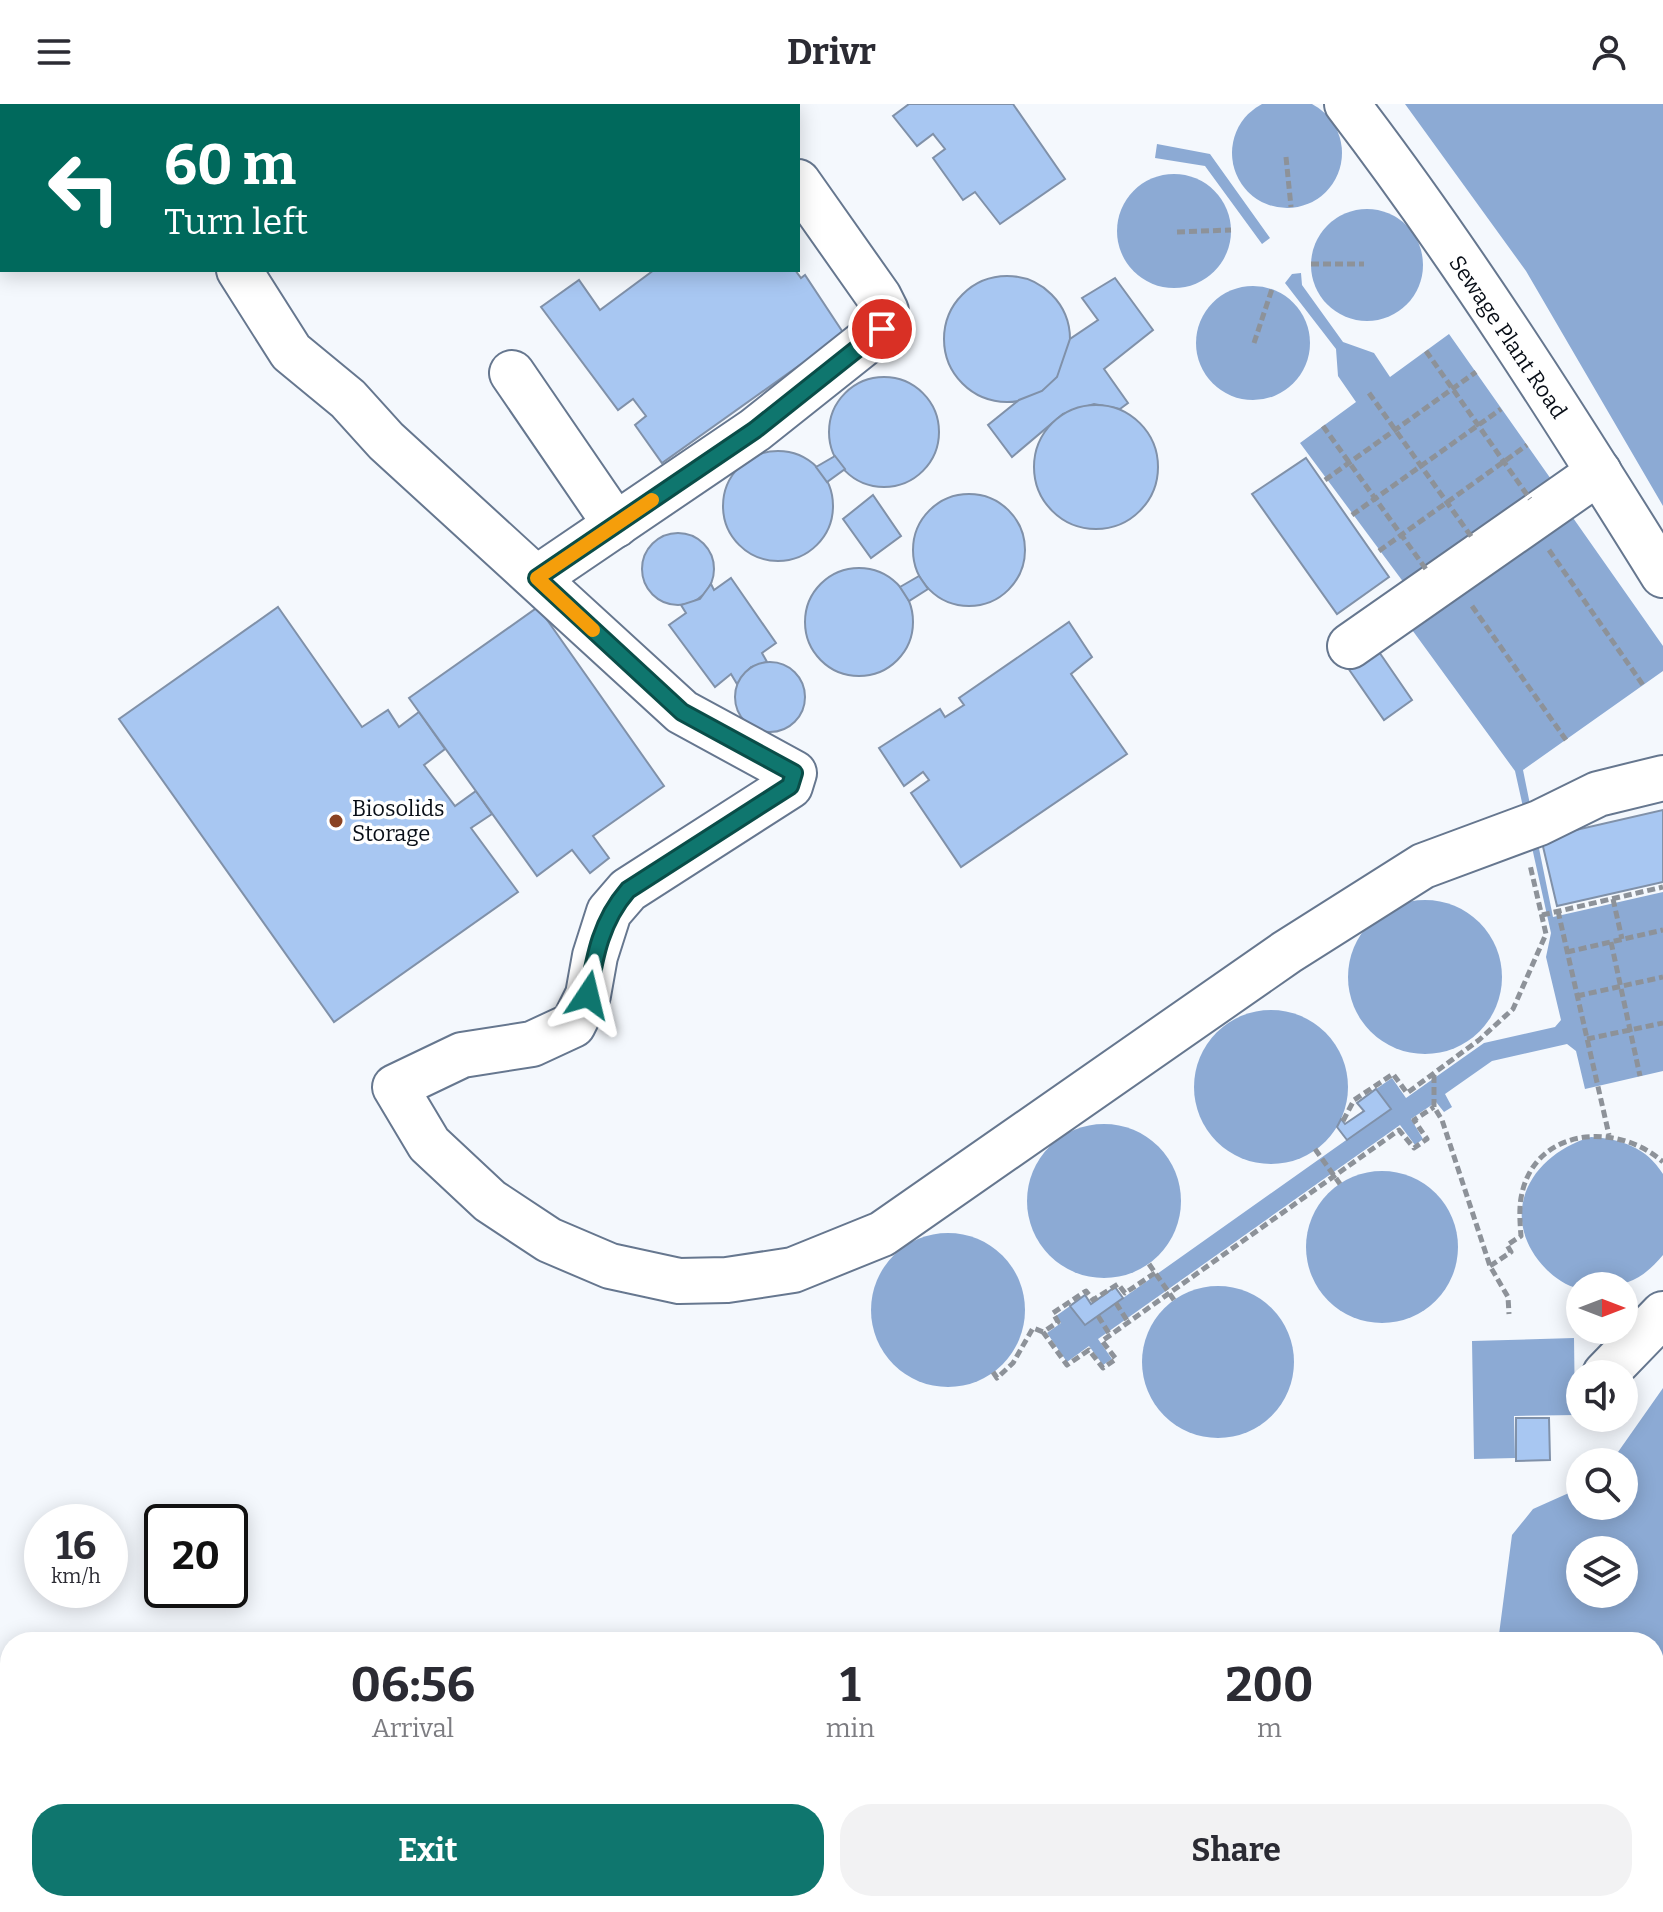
<!DOCTYPE html>
<style>
:root{--surface:#fff;--page:#f2f2f3;--text:#2b2b33;--muted:#7c7c81;--accent:#0f766e}
body{margin:0;font-family:Bitter,serif;background:var(--page);color:var(--text);height:100vh;display:flex;flex-direction:column;font-size:30px;white-space:nowrap}
*{box-sizing:border-box;margin:0}
p{font-size:26px;color:var(--muted)}
.icon{flex:none;width:44px;height:44px;fill:none;stroke:currentColor;stroke-width:2;stroke-linecap:round;stroke-linejoin:round}
.map{position:relative;flex:1;overflow:hidden}
.side{position:absolute;left:0px;top:1528px;width:1664px;height:280px;display:flex;flex-direction:column;background:var(--surface);border-radius:32px 32px 0 0;box-shadow:0 4px 20px #0003}
.side>*{flex:none}
.guide{position:absolute;left:0px;top:0px;width:800px;height:168px;box-shadow:0 4px 20px #0003;background:#00695c;color:#fff;overflow:hidden}
.needle{width:52px;rotate:90deg}
.buttons{position:absolute;left:1566px;top:1168px;display:grid;gap:16px}
.buttons a{display:grid;place-items:center;width:72px;height:72px;border-radius:50%;background:var(--surface);box-shadow:0 4px 20px #0003;font-size:40px}
.speed{position:absolute;left:24px;top:1400px;display:flex;gap:16px;font-size:40px;font-weight:700;text-align:center}
.speed>*{display:grid;place-content:center;width:104px;height:104px;border-radius:50%;background:var(--surface);box-shadow:0 4px 20px #0003;line-height:1}
.speed small{font-size:20px;font-weight:400}
.speed .limit{border:4px solid #111;border-radius:12px;background:#fff;color:#111}
.pin{position:absolute;display:grid;place-items:center;width:68px;height:68px;color:#fff;margin:-34px;border:4px solid #fff;border-radius:50%;box-shadow:0 2px 8px #0007}
.me{position:absolute;width:88px;margin:-44px;rotate:10deg;stroke-linejoin:round;filter:drop-shadow(0 0 6px #0008)}
.turn{display:flex;align-items:center;gap:28px;height:168px;padding:0 32px;font-size:36px}
.turn .icon{width:104px;height:104px;stroke-width:2.5}
.turn b{display:block;font-size:56px;line-height:68px}
.eta{display:flex;justify-content:space-evenly;align-items:center;height:136px;text-align:center}
.eta b{font-size:48px;font-weight:700;line-height:56px}
.primary-button{display:flex;gap:16px;margin-top:auto;padding:16px 32px}
.primary-button a{flex:1;height:92px;border-radius:32px;background:var(--accent);color:#fff;font-size:32px;font-weight:700;line-height:92px;text-align:center}
.primary-button a+a{background:var(--page);color:var(--text)}
header{display:flex;justify-content:space-between;align-items:center;height:104px;padding:0 32px;background:var(--surface);font-size:36px;font-weight:700}
.map>svg:first-child{display:block}
.water{fill:#8caad4;fill-rule:evenodd}
.building{fill:#a8c7f2;stroke:#8091a9;stroke-width:2}
.lines{fill:none;stroke-linecap:round;stroke-linejoin:round}
.minor-casing{stroke:#66778f;stroke-width:48}
.path{stroke:#8d9299;stroke-width:5;stroke-dasharray:8 4;stroke-linecap:butt}
.minor{stroke:#fff;stroke-width:44}
.path-bridge{stroke:#8d9299;stroke-width:5;stroke-dasharray:8 4;stroke-linecap:butt}
.route-casing{stroke:#0a4d48;stroke-width:20}
.route{stroke:#0f766e;stroke-width:14}
.slow{stroke:#f59e0b;stroke-width:14}
.poi-dot{fill:#8a4222;stroke:#fff;stroke-width:3}
.labels{text-anchor:middle;dominant-baseline:central;stroke-width:7;stroke-linejoin:round;paint-order:stroke}
.street-label{font-size:22px;fill:#080e17;stroke:#fff}
.poi-label{font-size:22px;fill:#080e17;stroke:#fff;text-anchor:start}
</style>
<header><svg class="icon" aria-label="menu" viewBox="0 0 24 24"><path d="M4 6h16M4 12h16M4 18h16"/></svg>Drivr<svg class="icon" aria-label="person" viewBox="0 0 24 24"><circle cx="12" cy="8" r="4"/><path d="M4 21q1-7 8-7t8 7"/></svg></header>
<div class="map">
<svg width="1663" height="1808" viewBox="0 0 1663 1808">
<rect width="100%" height="100%" fill="#f4f8fd"/>
<g class="water">
<circle cx="1287" cy="49" r="55"/>
<path d="M1405,0H1663V402L1526,167Z"/>
<path d="M1157,40L1210,50L1270,134L1262,140L1205,62L1155,54Z"/>
<circle cx="1174" cy="127" r="57"/>
<circle cx="1367" cy="161" r="56"/>
<path d="M1301,169L1302,181L1343,238L1374,249L1390,273L1449,230L1553,378L1407,483L1300,339L1356,298L1338,272L1336,245L1285,179L1292,170Z"/>
<circle cx="1253" cy="239" r="57"/>
<path d="M1571,411L1663,542V567L1523,666L1553,813L1663,788V967L1585,985L1576,947L1567,940L1492,957L1445,990L1452,1003L1444,1008L1436,998L1411,1015L1423,1035L1415,1041L1400,1021L1098,1235L1112,1255L1103,1261L1089,1242L1067,1258L1047,1229L1061,1219L1056,1212L1070,1202L1085,1221L1390,1005L1376,985L1392,974L1406,994L1484,939L1555,923L1561,916L1546,853L1551,829L1515,667L1410,523Z"/>
<circle cx="1425" cy="873" r="77"/>
<circle cx="1271" cy="983" r="77"/>
<circle cx="1104" cy="1097" r="77"/>
<path d="M1591,1033C1621,1035 1646,1043 1663,1070V1151C1644,1173 1630,1182 1600,1182C1594,1182 1581,1184 1578,1184C1567,1183 1553,1172 1546,1165C1496,1113 1529,1051 1591,1033Z"/>
<circle cx="1382" cy="1143" r="76"/>
<circle cx="948" cy="1206" r="77"/>
<circle cx="1218" cy="1258" r="76"/>
<path d="M1574,1234L1575,1311L1514,1312L1515,1354L1474,1355L1472,1237Z"/>
<path d="M1663,1284V1808H1484V1798H1654V1538H1498L1512,1431L1533,1405L1580,1384V1402H1624V1358H1611ZM1580,1446H1624V1490H1580Z"/>
</g>
<g class="building">
<path d="M476,0H620L475,2Z"/>
<path d="M909,0H1013L1065,75L1000,120L975,88L963,96L933,54L945,45L933,30L917,42L893,12Z"/>
<path d="M654,166H795L801,174L805,171L848,236L806,269L800,261L662,359L635,321L646,312L633,295L618,306L541,203L579,176L600,206Z"/>
<circle cx="1007" cy="235" r="63"/>
<path d="M1115,174L1153,226L1104,265L1128,299L1120,305L1094,300L1063,310L1012,353L988,321L1019,296L1042,287L1057,273L1070,235L1098,216L1082,194Z"/>
<circle cx="884" cy="328" r="55"/>
<circle cx="1096" cy="363" r="62"/>
<circle cx="778" cy="402" r="55"/>
<path d="M835,352L845,365L827,378L816,363Z"/>
<path d="M1306,354L1389,473L1337,510L1252,390Z"/>
<circle cx="969" cy="446" r="56"/>
<path d="M873,391L901,432L871,454L843,415Z"/>
<circle cx="678" cy="465" r="36"/>
<circle cx="859" cy="518" r="54"/>
<path d="M919,472L928,485L909,497L900,483Z"/>
<path d="M731,474L776,539L762,549L767,558L751,563L737,580L731,570L715,583L669,521L686,509L681,501L700,495L711,480L714,486Z"/>
<path d="M278,503L362,623L388,606L399,623L419,608L445,645L424,661L455,702L476,687L492,710L471,724L518,788L334,918L119,615Z"/>
<path d="M538,503L664,682L593,732L609,754L590,769L572,746L537,772L409,594Z"/>
<path d="M1069,518L1092,553L1071,570L1127,650L961,763L911,689L929,676L923,668L904,682L879,644L940,605L945,613L964,601L959,594Z"/>
<path d="M1377,545L1412,596L1384,616L1348,564Z"/>
<circle cx="770" cy="593" r="35"/>
<path d="M1663,706V778L1557,802L1541,734Z"/>
<path d="M1376,985L1391,1005L1347,1036L1337,1023L1341,1015L1345,1020L1364,1007L1357,999Z"/>
<path d="M1115,1183L1123,1194L1085,1221L1070,1202L1085,1191L1091,1200Z"/>
<path d="M1516,1314H1549L1550,1356L1516,1357Z"/>
<path d="M1160,1798H1202L1204,1801L1192,1808H1166Z"/>
<path d="M1216,1798H1268L1272,1808H1222Z"/>
</g>
<g class="lines">
<g class="minor-casing">
<g id="minor">
<path d="M143,0L144,2"/>
<path d="M1347,0C1461,149 1564,312 1663,471"/>
<path d="M239,166L291,248L348,295L386,337L682,608L794,669L790,682L628,786L609,808L595,852L588,891L573,921L532,940L462,951L395,983L429,1040L490,1097L549,1136L610,1162L679,1177L727,1176L793,1166L882,1130L1287,848L1423,762L1539,719L1598,690L1663,674"/>
<path d="M512,269L616,421"/>
<path d="M537,474L755,326L882,225L886,207L879,193L798,78"/>
<path d="M1350,542L1599,368"/>
<path d="M1605,1270L1663,1210"/>
</g>
</g>
<g class="path">
<path d="M1286,53L1291,103"/>
<path d="M1177,128L1231,126"/>
<path d="M1311,160H1364"/>
<path d="M1254,239L1272,185"/>
<path d="M1325,376L1476,268"/>
<path d="M1352,411L1501,305"/>
<path d="M1549,446L1643,581"/>
<path d="M1379,447L1527,341"/>
<path d="M1472,502L1566,636"/>
<path d="M1613,795L1622,835"/>
<path d="M1558,807L1609,1031"/>
<path d="M1542,811L1663,783"/>
<path d="M1611,838L1640,972"/>
<path d="M1567,848L1663,826"/>
<path d="M1577,892L1663,873"/>
<path d="M1587,935L1663,919"/>
<path d="M1434,971V1003L1442,1016L1490,1162L1508,1193L1509,1210"/>
<path d="M1343,1017L1354,996L1393,970L1407,989L1479,936L1513,905L1546,830L1530,761"/>
<path d="M1315,1045L1340,1080"/>
<path d="M1149,1160L1174,1196"/>
<path d="M1490,1162L1511,1148L1507,1141L1521,1132C1520,1120 1519,1106 1521,1094C1533,1023 1617,1017 1663,1058"/>
<path d="M1155,1169L1125,1189L1118,1180L1093,1196L1086,1187L1053,1209L1058,1218L1043,1228L1067,1261L1089,1246L1103,1264L1116,1255L1102,1237L1399,1026L1414,1044L1427,1035L1414,1016L1434,1003"/>
<path d="M1116,1199L1128,1218"/>
<path d="M1098,1212L1110,1231"/>
<path d="M993,1268L997,1274L1013,1259L1033,1224L1043,1228"/>
</g>
<use href="#minor" class="minor"/>
<g class="path-bridge">
<path d="M1426,247L1530,395"/>
<path d="M1369,289L1473,435"/>
<path d="M1323,322L1428,468"/>
</g>
</g>
<g class="lines">
<g class="route-casing">
<path id="route" d="M588,891C595,851 601,817 628,786L790,682L794,669L682,608L537,474L755,326L882,225"/>
</g>
<use href="#route" class="route"/>
<path class="slow" d="M593,526L537,474L652,396"/>
</g>
<circle class="poi-dot" cx="336" cy="717" r="8"/>
<g class="labels">
<g class="street-label">
<text transform="translate(1508 233) rotate(56)">Sewage Plant Road</text>
</g>
<g class="poi-label">
<text x="352" y="704">Biosolids<tspan x="352" dy="25">Storage</tspan></text>
</g>
</g>
</svg>
<div class="buttons">
<a><svg class="needle" viewBox="-14 -14 28 28"><path d="M0-13l5 13h-10z" fill="#e53935"/><path d="M0 13l5-13h-10z" fill="#7c7c81"/></svg></a>
<a><svg class="icon" aria-label="sound" viewBox="0 0 24 24"><path d="M4 9h4l5-4v14l-5-4H4zM17 9q2 3 0 6"/></svg></a>
<a><svg class="icon" aria-label="search" viewBox="0 0 24 24"><circle cx="10" cy="10" r="6"/><path d="M15 15l6 6"/></svg></a>
<a><svg class="icon" aria-label="layers" viewBox="0 0 24 24"><path d="M12 4l9 5-9 5-9-5zM3 14l9 5 9-5"/></svg></a>
</div>
<div class="speed"><div>16<small>km/h</small></div><div class="limit">20</div></div>
<div class="pin" style="left:882px;top:225px;background:#d93025"><svg class="icon" aria-label="arrive" viewBox="0 0 24 24"><path d="M6 21V4h12l-3 4 3 4H6"/></svg></div>
<svg class="me" style="left:588px;top:891px" viewBox="-20 -20 40 40"><path d="M0-17L14 15 0 8-14 15z" fill="#0f766e" stroke="#fff" stroke-width="4"/></svg>
<div class="guide">
<div class="turn"><svg class="icon" aria-label="left" viewBox="0 0 24 24"><path d="M17 20v-9H6M10 6l-5 5 5 5"/></svg><div><b>60 m</b>Turn left</div></div>
</div>
<section class="side">
<div class="eta">
<div><b>06:56</b><p>Arrival</p></div>
<div><b>1</b><p>min</p></div>
<div><b>200</b><p>m</p></div>
</div>
<div class="primary-button"><a>Exit</a><a>Share</a></div>
</section>
</div>
